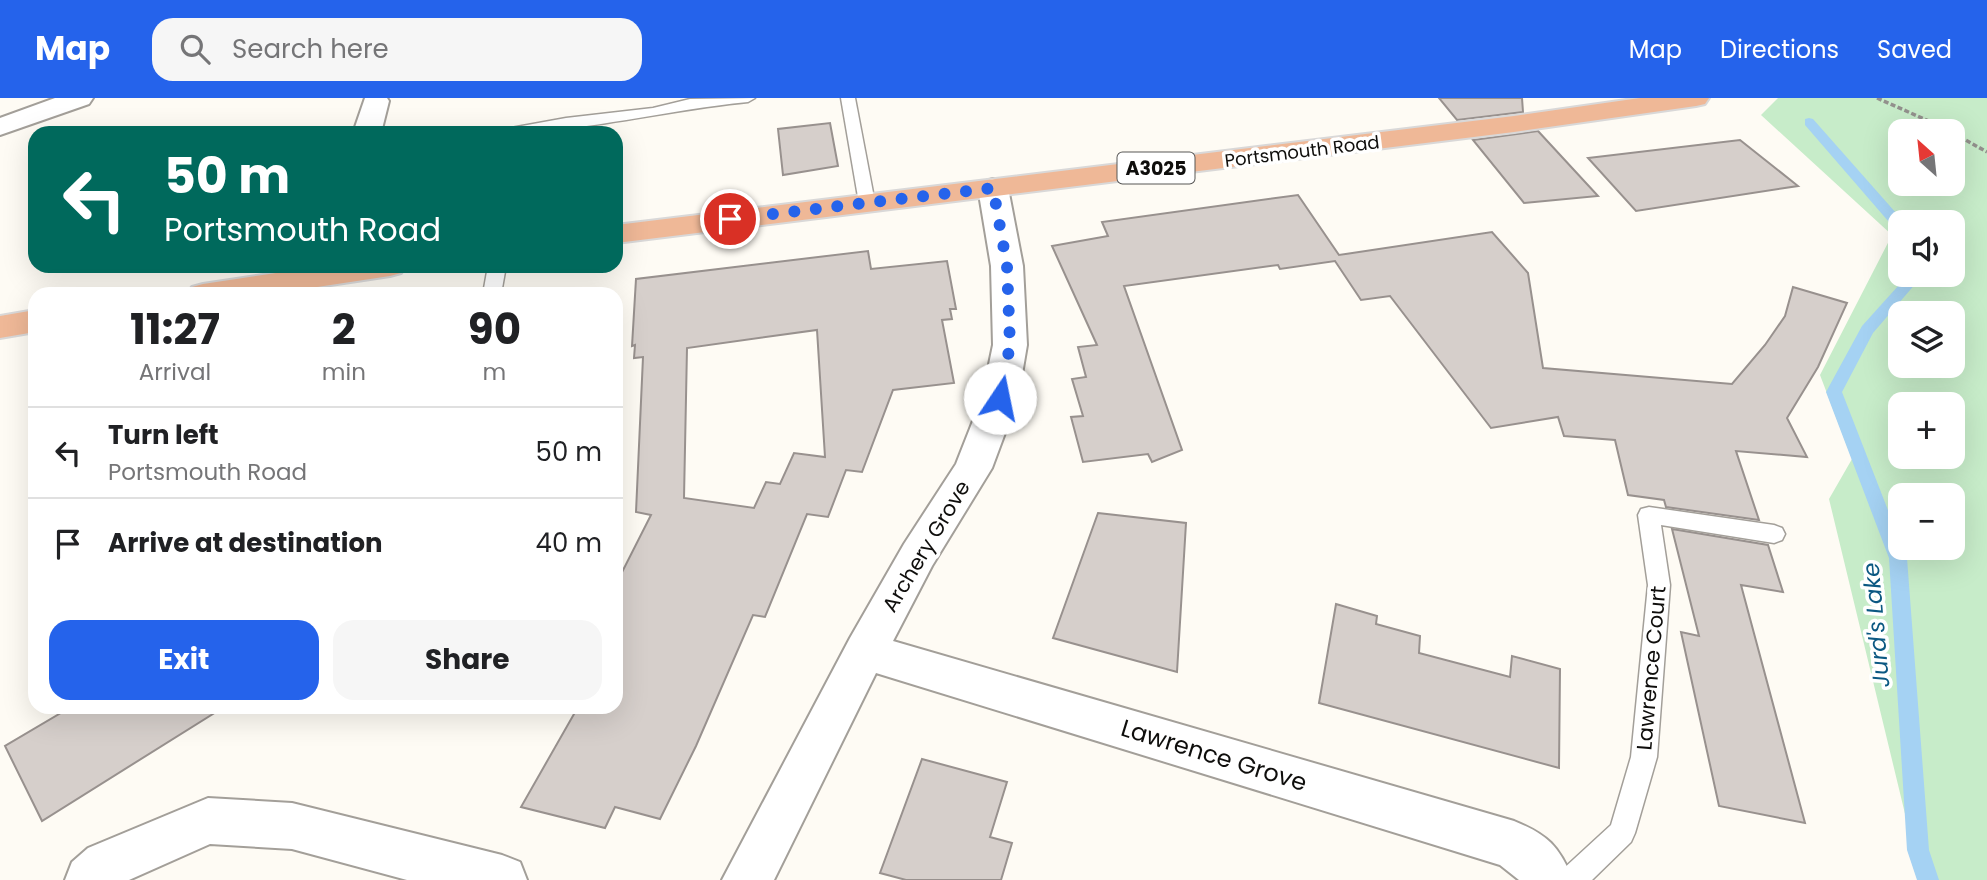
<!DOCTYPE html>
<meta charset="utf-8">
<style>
:root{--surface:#fff;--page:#f6f6f6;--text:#202124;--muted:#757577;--line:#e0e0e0;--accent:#2563eb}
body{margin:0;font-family:Poppins,sans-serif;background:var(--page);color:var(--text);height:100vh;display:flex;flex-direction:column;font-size:26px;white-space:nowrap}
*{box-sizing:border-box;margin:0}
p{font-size:23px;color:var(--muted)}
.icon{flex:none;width:38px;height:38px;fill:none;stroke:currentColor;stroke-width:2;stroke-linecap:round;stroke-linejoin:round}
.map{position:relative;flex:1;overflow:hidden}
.panel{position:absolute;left:28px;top:189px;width:595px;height:427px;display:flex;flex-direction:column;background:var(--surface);border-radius:21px;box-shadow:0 7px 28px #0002}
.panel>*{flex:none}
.top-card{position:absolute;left:28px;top:28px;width:595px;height:147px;border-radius:21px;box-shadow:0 7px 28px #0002;background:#00695c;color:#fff;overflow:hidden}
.needle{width:46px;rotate:333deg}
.controls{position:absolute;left:1888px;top:21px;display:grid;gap:14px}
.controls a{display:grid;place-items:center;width:77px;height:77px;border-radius:14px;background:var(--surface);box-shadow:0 7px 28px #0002;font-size:35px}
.pin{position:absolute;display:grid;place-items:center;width:60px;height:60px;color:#fff;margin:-30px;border:4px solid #fff;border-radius:50%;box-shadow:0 2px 7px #0007}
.me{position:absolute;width:77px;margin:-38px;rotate:11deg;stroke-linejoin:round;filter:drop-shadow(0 0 5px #0008)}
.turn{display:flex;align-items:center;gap:24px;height:147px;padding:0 21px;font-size:32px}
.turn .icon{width:91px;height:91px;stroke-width:2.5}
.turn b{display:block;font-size:49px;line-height:60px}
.eta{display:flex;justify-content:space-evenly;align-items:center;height:119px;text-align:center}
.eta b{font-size:42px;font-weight:700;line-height:49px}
.button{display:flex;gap:14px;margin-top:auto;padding:14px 21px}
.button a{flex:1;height:80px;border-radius:21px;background:var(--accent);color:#fff;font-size:28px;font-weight:700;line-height:80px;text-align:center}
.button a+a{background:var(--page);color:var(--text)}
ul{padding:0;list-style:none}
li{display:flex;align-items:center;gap:21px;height:91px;padding:0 21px;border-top:2px solid var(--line)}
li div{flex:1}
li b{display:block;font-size:26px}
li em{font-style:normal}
header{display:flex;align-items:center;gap:42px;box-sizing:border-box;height:98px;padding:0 35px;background:var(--accent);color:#fff}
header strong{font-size:33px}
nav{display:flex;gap:38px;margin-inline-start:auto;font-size:24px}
.search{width:490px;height:63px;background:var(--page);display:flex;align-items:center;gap:18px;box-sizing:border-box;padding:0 24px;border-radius:21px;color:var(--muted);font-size:26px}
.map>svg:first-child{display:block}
.green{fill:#c7ecc9;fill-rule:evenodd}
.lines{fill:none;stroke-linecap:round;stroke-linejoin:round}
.stream{fill:#a5d2f3;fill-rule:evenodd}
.building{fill:#d6cfcb;stroke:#98918e;stroke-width:2;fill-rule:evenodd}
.lane-casing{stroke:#a39f99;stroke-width:3}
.street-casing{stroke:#a39f99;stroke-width:4}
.secondary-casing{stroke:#a39f99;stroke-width:4}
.primary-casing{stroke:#d9d8d8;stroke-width:4}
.path{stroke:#93918d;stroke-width:3.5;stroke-dasharray:5 2.5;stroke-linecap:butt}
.lane{fill:#fff;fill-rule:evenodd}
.street{fill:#fff;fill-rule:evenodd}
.secondary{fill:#fff;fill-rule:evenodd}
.primary{fill:#efb897;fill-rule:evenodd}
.route{stroke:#2563eb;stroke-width:12;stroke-dasharray:0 21.6}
.labels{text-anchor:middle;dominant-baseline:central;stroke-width:7;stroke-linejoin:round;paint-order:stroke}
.far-street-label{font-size:18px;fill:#0f0e0c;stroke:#fff}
.shield{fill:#fff;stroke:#575655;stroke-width:2}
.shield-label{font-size:19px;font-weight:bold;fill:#0f0e0c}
.street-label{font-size:21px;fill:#0f0e0c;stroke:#fff}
.water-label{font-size:23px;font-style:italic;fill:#0b5882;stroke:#fff}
.near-street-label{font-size:24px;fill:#0f0e0c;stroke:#fff}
</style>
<header>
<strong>Map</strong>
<div class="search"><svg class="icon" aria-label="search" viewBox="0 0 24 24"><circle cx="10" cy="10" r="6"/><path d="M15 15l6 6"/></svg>Search here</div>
<nav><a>Map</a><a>Directions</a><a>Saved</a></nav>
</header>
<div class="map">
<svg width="1987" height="782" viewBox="0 0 1987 782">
<rect width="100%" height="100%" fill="#fefbf4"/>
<path class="green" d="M1778,0H1987V782H1921L1829,401L1852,361L1820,277L1892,137L1761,17ZM1900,33H1953V86H1900ZM1900,124H1953V177H1900ZM1900,215H1953V268H1900ZM1900,306H1953V359H1900ZM1900,397H1953V450H1900Z"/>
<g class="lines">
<g class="stream">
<path d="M1809,20L1813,21L1904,124H1900V132L1895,131L1805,27V21Z"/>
<path d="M1908,177H1923L1873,235L1842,294L1900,443V450H1903L1907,460L1929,752L1939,782H1917L1907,752L1889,460L1826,294L1862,228Z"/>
</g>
</g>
<g class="building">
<path d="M1439,0H1522L1523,14L1457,22Z"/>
<path d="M830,25L838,68L783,77L778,31Z"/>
<path d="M1538,33L1598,98L1524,105L1473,42Z"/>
<path d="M1740,42L1798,88L1636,113L1588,60Z"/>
<path d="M1298,97L1339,157L1492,134L1528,175L1543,270L1732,286L1765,247L1785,218L1793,189L1847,205L1818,269L1787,320L1807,359L1736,353L1759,422L1666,409L1664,402L1628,397L1615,342L1564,338L1558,319L1491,330L1390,198L1361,202L1335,163L1280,171L1278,167L1124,188L1182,352L1152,364L1148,356L1083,364L1071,319L1083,318L1072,281L1086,279L1078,249L1097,247L1052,148L1108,138L1102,124Z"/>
<path d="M868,153L871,171L947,163L956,211H950L952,221L942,222L954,285L893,292L862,374L846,372L828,419L807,416L765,519L753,517L696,648L660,721L615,709L605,730L521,709L578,609H616V486L651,417L636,414L643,259L634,260L635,247L632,248L636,181ZM817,232L825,359L794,355L780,386L766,384L754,410L684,400L687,250Z"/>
<path d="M1098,415L1186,425L1177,574L1053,540Z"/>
<path d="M1672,431L1768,447L1783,494L1741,487L1805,725L1719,708L1681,534L1699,538Z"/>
<path d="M1336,506L1377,518L1376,526L1420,538L1419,555L1510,579L1512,558L1560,571L1559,670L1319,605Z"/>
<path d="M71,609H224L42,723L5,648Z"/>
<path d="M922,661L1007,684L990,739L1012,745L1001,782H906L880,775Z"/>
</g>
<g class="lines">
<g class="lane-casing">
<g id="lane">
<path d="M755,0L748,4C665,12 581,35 498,35L505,31L566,20L653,10L690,1Z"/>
<path d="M841,0H855L875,105L873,108H861L859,105Z"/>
<path d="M488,168H506L501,196H483Z"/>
<path d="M1649,409L1774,427L1782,430L1785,436L1782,442L1774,445L1661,427L1670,487L1657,659L1635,735L1631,744L1592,782H1558L1562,772L1611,727L1631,659L1648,487L1638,417L1641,411Z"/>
</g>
</g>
<g class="street-casing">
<g id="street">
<path d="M365,0H387L389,3L381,35H353Z"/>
<path d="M993,81L1003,84L1008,90L1023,168L1027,247L1018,300L992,370L932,468L893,543L1514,723C1548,737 1559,748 1573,782H1519L1500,767L876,575L774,782H722L850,540L904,446L956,366L982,300L993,247L991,168L978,90L983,84Z"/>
<path d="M208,700L292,705L502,757L520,764L527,782H407L292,751L210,746L129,782H65L72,764L88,750Z"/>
</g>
</g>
<g class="secondary-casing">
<path id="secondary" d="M55,0H93L89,6L0,37V20Z"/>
</g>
<g class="primary-casing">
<g id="primary">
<path d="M1640,0H1709L1705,6L1696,8L1514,34L616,145V127L1514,18Z"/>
<path d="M323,168H406L401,175L390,178L271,196H187L192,189L203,186Z"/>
<path d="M35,212V234L0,240V218Z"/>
</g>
</g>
<g class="path">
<path d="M1877,0L1951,33"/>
<path d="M1953,35L1987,54"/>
</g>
<use href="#lane" class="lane"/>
<use href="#street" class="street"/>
<use href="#secondary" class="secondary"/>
<use href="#primary" class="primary"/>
</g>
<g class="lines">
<path class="route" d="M730,121L993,90L1007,168L1010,247L1000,300"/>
</g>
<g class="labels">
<g class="far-street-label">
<text transform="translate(1302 53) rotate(-7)">Portsmouth Road</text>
</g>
<rect class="shield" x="1117.5" y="54.5" width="77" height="31" rx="5"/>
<g class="shield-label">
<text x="1156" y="70">A3025</text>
</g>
<g class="street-label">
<text transform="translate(926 448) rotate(-59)">Archery Grove</text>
<text transform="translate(1651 570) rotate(-85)">Lawrence Court</text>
</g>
<g class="water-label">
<text transform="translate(1876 527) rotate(-95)">Jurd's Lake</text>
</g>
<g class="near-street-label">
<text transform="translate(1214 657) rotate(17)">Lawrence Grove</text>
</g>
</g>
</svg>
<div class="controls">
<a><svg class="needle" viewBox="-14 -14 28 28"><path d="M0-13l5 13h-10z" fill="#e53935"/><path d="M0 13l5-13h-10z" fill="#757577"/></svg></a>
<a><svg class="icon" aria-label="sound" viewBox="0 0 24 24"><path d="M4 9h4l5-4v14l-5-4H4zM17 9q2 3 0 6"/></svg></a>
<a><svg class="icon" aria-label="layers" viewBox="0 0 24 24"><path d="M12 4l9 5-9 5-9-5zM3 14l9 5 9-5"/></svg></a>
<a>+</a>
<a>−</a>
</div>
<div class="pin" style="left:730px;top:121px;background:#d93025"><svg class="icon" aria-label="arrive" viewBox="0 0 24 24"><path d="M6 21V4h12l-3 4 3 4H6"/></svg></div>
<svg class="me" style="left:1000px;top:300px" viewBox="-20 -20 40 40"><circle r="19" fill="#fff"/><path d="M0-13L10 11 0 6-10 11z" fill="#2563eb"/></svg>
<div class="top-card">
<div class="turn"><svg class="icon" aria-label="left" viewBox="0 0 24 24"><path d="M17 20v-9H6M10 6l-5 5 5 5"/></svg><div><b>50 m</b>Portsmouth Road</div></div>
</div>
<section class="panel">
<div class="eta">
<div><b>11:27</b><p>Arrival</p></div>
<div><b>2</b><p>min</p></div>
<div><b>90</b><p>m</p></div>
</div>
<ul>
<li><svg class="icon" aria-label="left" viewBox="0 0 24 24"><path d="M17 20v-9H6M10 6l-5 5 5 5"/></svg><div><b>Turn left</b><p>Portsmouth Road</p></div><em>50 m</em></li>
<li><svg class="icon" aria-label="arrive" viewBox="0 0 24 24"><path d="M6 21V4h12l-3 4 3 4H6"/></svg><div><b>Arrive at destination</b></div><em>40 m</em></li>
</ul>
<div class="button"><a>Exit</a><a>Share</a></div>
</section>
</div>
